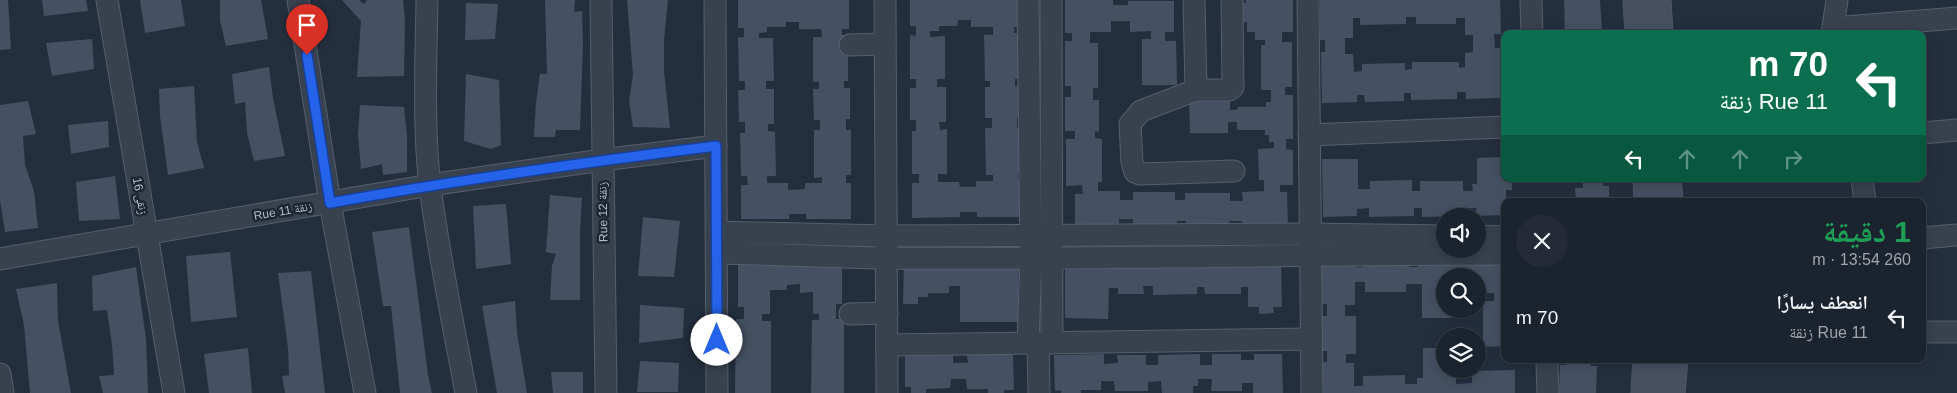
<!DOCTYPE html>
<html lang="ar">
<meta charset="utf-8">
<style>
:root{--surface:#1b232e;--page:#242b36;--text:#f1f3f6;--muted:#a0a4aa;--line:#39404a}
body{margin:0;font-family:Helvetica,"Noto Naskh Arabic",sans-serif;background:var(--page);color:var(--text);direction:rtl;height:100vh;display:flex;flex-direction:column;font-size:19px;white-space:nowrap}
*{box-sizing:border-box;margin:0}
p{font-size:16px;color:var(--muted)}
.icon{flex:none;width:28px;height:28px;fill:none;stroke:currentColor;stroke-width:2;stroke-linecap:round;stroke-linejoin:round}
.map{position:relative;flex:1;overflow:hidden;direction:ltr}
.side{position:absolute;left:1501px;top:198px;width:425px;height:165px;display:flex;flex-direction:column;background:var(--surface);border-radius:10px;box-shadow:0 2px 12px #0003,0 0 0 1px var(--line);direction:rtl}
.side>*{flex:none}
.top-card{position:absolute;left:1501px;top:30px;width:425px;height:152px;border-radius:10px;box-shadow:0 2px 12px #0003,0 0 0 1px var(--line);direction:rtl;background:#0b6e4f;color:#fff;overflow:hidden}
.buttons{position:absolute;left:1436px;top:208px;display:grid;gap:10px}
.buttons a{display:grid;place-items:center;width:50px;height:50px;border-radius:50%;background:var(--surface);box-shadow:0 2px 12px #0003,0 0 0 1px var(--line);font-size:25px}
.pin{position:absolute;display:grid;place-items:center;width:42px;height:42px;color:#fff;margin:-51px -21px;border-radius:50% 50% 50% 0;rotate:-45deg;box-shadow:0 0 5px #0007}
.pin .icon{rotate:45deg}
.me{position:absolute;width:55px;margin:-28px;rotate:0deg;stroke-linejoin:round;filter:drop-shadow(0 0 4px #0008)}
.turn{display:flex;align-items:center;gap:18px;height:105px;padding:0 15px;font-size:22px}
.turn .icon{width:65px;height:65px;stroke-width:2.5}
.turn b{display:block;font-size:35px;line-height:42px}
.lanes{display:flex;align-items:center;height:48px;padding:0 15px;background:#0003;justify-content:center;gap:25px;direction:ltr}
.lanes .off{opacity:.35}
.round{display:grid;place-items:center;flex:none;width:52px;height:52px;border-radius:26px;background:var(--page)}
.head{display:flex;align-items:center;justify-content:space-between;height:85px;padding:0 15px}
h1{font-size:30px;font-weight:700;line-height:38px;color:#1e9e55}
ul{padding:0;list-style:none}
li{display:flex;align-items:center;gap:15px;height:70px;padding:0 15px}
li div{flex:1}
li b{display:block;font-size:19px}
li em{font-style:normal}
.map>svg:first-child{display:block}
.building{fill:#455162;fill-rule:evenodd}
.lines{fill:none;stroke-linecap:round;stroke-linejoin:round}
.street-casing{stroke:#565f6c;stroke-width:23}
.secondary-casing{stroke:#565f6c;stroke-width:29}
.street{stroke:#38414e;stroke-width:21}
.secondary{stroke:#465061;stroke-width:28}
.route-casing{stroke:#184099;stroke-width:12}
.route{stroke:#2563eb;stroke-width:9}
.labels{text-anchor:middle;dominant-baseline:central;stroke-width:5;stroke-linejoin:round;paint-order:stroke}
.street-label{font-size:12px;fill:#b4bcc9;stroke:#1d2633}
</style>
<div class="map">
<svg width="1957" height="393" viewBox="0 0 1957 393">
<rect width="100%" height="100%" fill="#242f3e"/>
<g class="building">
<path d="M0,0H8L11,49L0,50Z"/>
<path d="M42,0H86L88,11L44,16Z"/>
<path d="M140,0H181L185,26L145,33Z"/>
<path d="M220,0H261L268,39L226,46L220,20Z"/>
<path d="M342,0H359L364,4L367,0H403L405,21L404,76L357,77L361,21Z"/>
<path d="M545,0H575L574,12L582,11L583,42L580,130H556L555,137H534L536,102L540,74H547Z"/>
<path d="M627,0H668L664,40V71L670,128L633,127L629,101L633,75Z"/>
<path d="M738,0H849V29H842V35H848V81H844V88H850V119H846V130H851V175H846V183H851V219H806V214H789V219H741V185H748L747,176H741L740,133H745V122H739L738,90H745V81H739L738,38L744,37V28H738ZM786,22H799V29H821L822,37H813V82H819V89H813L814,120H820V130H814V178L822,177V183H805V189L788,190V183H767V176H776L775,132L768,131V124H774V89H766V81H774L773,38H759V33L767,32V27H786Z"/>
<path d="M910,0H1020V27H1014V33H1020V79H1015V86H1021V117H1017V128H1022V173H1018V181L1022,180V217H977V212H960V217L912,218V183H919V174H912V131H916V120H910V88H916V79H910V35L916,36V26H910ZM958,20H971V27H993V35H984L985,81H990V87H985V118H992V128H985L986,175H993V181H976V187H960L959,182H938V174H947V129L940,130L939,122H946V87H937V79H945V36L930,37V31H939V26H957Z"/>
<path d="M1065,0H1113V5H1128V1H1174V32H1165V41H1176L1177,85H1142V39H1151V31L1130,32V21H1111V32H1090V43H1098V88H1093V100H1099V132L1095,131V138L1102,139V182H1098V191H1120V200H1133V192H1175V200H1185V193H1230V201H1243L1242,192L1264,191V180H1259L1258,149L1274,148V142H1269V135H1265V130H1237V122H1228V133H1190L1189,98H1230V110H1237L1238,107H1266V102H1271V90H1261V45H1265V40H1255V32H1247V22H1237V3H1246V0H1293V32H1282V42H1292V87H1285V95H1293V139H1286V149L1293,150V185H1280V192H1287L1288,227H1243L1242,221H1229V227H1186V221H1177V226L1133,227V219H1119V226H1075V194H1083L1082,185L1066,186V139H1075V131H1065V97H1071V86H1065V41H1072V33H1065Z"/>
<path d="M1320,0H1500L1501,34H1494L1495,48H1500V98L1466,99V92H1457V99L1411,100V93H1404V101L1365,102L1364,95H1357V102L1322,103L1321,52H1325V40H1320ZM1406,17H1416V24H1456V18H1465V35H1473V52L1465,53V67L1459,68V62H1412V69L1405,70V63L1362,64V71L1354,72L1353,54H1345V38H1353V18H1360V25L1406,24Z"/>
<path d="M1564,0H1600L1602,31H1595V34L1565,33Z"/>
<path d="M466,3L498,4L495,39L465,40Z"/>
<path d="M92,39L94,69L52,76L46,43Z"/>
<path d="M269,67L273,98L285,156L254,161L247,133L245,102L235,104L232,74Z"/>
<path d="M466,74L499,80L501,145L491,149L464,141Z"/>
<path d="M194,86L197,142L204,168L168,175L160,116L159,89Z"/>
<path d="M28,101L36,134L23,136L25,165L34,191L38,228L5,232L0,200V105Z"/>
<path d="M360,105L404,107L407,136V172L383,175L382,164L361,169L358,135Z"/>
<path d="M108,121L109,147L71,154L68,125Z"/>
<path d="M1505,157V179H1512V190H1506V198H1512V201H1505V215L1476,216V208H1466V216L1422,217V208H1414V216L1369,217V208L1357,209V216L1323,217L1322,159H1358V189H1370V181L1412,180V191H1420V181H1463V191H1473L1472,184H1477V158Z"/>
<path d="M115,176L120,219L79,221L76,182Z"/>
<path d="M1576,179H1603V186H1609V201H1576L1575,188H1583V181L1576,182Z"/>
<path d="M550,195L582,198L580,233V300H550L552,266L556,254L546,252Z"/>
<path d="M506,204L511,264L476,269L473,206Z"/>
<path d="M643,217L680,221L674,277L638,276Z"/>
<path d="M409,227L428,375L432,393H400L391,306H383L372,232Z"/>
<path d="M230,252L237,317L191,322L186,256Z"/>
<path d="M842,257V304H836V319H844V393H811L812,320H819V314H813V292L800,293V284L787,285V290H770V314H762V321H771V393H735L736,319H744V307H738V258Z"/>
<path d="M1472,257H1505V346L1483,347V301H1494V293H1478V276H1445V309H1454V318H1422V284H1406V292H1365V282H1355V305H1345V316H1356V354H1346V363H1354V386H1363V376L1405,375V384H1417V378H1423V348H1445V369H1450V377H1456V384L1472,383V371L1515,370V393H1321V362H1327V351H1320V316H1327V304H1321V259L1357,258L1356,267H1362L1363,259L1409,258V267H1418L1417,258H1457V265H1472Z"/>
<path d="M1240,258V267H1249V259H1281L1282,307H1273L1274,313L1259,314V307H1248V287H1241V294H1205L1204,287H1197V294L1153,295V286H1143L1144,294H1118V288H1109L1108,319L1065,318V262L1143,259V268L1197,259V268H1205V259Z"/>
<path d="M904,260L1019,261L1018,322H960V286H949V293H928V297H918V304H903Z"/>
<path d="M136,267L146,339L148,393H103L99,376L114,375L112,345L107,310L93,311L92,276Z"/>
<path d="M311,271L325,393H285L282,376L289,375L288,348L278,273Z"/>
<path d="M57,283L58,321L71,393H30L24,325L16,289Z"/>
<path d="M515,301L517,333L527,393H497L482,306Z"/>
<path d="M640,305L684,308L683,338L639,343Z"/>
<path d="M248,348L252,393H209L204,354Z"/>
<path d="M905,353H953V363H968L967,355L1013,354L1014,390H1004V393H988V389H967L966,379H951L950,388L926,389V393H911V387H905Z"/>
<path d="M1104,354V364L1118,363L1117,355H1146V365H1158V355L1200,354V365H1212V354H1241V360H1254V354H1282L1283,393H1253V383H1242V391H1211L1212,379H1198V386H1193V393H1162L1161,381L1148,382V391H1115L1114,381H1101V390H1081V393H1061V390L1055,391L1054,355Z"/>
<path d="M1567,359H1591V366H1597L1596,393H1559L1560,365H1567Z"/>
<path d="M1695,359H1727V360L1695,363Z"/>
<path d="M640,361L679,363L678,392H637Z"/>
<path d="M551,372H583V393H553Z"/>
</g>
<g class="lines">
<g class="street-casing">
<g id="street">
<path d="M107,0L174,393"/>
<path d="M298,0L330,203L365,393"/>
<path d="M427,0C426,61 423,126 430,187C439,256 453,324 466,393"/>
<path d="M601,0L606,393"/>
<path d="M715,0L717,393"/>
<path d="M885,0L887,393"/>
<path d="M1051,0L1052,343"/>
<path d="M1194,0L1196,90"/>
<path d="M1232,0L1233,87L1229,90H1196L1141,111L1130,124L1132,162L1135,172L1140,174L1234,171"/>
<path d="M1308,0L1312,393"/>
<path d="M1531,0L1532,34"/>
<path d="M1833,28L1957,18"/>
<path d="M1832,34L1837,0"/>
<path d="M850,45L885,44"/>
<path d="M1922,133L1957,130"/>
<path d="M1309,135L1505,127"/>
<path d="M1862,179L1865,201"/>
<path d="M716,232L886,236L1310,234L1445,236"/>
<path d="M1478,236L1505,237"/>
<path d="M1922,238L1957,235"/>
<path d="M717,253C773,254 830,257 887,258C1093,260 1299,254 1505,254"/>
<path d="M0,259L430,185L602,160L716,146"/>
<path d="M850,314L887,313"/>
<path d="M1922,332H1957"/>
<path d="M1028,343L1031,258L1028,0"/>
<path d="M1038,343L1039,393"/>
<path d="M887,345L1310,339"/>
<path d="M1547,364L1548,393"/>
<path d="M0,374L3,393"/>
</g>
</g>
<g class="secondary-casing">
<g id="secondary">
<path d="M1637,0L1639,34"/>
<path d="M1657,0L1659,34"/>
<path d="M1647,179L1648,201"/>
<path d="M1667,179L1669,201"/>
<path d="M1645,393L1647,359"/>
<path d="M1671,393L1674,359"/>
</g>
</g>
<use href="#street" class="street"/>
<use href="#secondary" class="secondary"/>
</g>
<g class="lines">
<g class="route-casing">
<path id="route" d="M307,55L330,203C458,180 587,162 716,146L717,340"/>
</g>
<use href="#route" class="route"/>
</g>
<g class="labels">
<g class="street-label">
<text transform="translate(140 196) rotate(80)">زنقى 16</text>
<text transform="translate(283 211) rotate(-10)">Rue 11 زنقة</text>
<text transform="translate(603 212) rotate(-91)">Rue 12 زنقة</text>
</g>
</g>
</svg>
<div class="buttons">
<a><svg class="icon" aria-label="sound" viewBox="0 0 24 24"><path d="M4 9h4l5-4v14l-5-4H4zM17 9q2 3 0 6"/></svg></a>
<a><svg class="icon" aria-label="search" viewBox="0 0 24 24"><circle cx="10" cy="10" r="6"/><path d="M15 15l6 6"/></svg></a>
<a><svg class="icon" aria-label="layers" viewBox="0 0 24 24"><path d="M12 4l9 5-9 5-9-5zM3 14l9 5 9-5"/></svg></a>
</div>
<div class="pin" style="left:307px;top:55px;background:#d93025"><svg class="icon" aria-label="arrive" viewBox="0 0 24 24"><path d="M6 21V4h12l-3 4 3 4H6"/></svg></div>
<svg class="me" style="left:717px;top:340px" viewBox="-20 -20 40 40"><circle r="19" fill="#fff"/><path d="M0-13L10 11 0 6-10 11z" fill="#2563eb"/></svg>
<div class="top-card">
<div class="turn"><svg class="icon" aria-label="left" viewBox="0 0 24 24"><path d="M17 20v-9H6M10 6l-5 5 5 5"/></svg><div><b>70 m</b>Rue 11 زنقة</div></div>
<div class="lanes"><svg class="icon" aria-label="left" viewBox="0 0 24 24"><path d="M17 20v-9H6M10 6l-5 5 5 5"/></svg><svg class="icon off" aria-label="ahead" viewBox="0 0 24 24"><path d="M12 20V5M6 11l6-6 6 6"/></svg><svg class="icon off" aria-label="ahead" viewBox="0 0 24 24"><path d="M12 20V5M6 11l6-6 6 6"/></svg><svg class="icon off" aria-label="right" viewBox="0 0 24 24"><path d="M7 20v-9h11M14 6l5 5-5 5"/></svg></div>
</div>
<section class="side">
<div class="head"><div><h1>1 دقيقة</h1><p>260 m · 13:54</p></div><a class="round"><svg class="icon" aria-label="close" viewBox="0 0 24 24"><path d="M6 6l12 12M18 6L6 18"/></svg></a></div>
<ul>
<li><svg class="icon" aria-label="left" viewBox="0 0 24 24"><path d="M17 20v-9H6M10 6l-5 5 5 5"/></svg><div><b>انعطف يسارًا</b><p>Rue 11 زنقة</p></div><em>70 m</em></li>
</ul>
</section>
</div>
